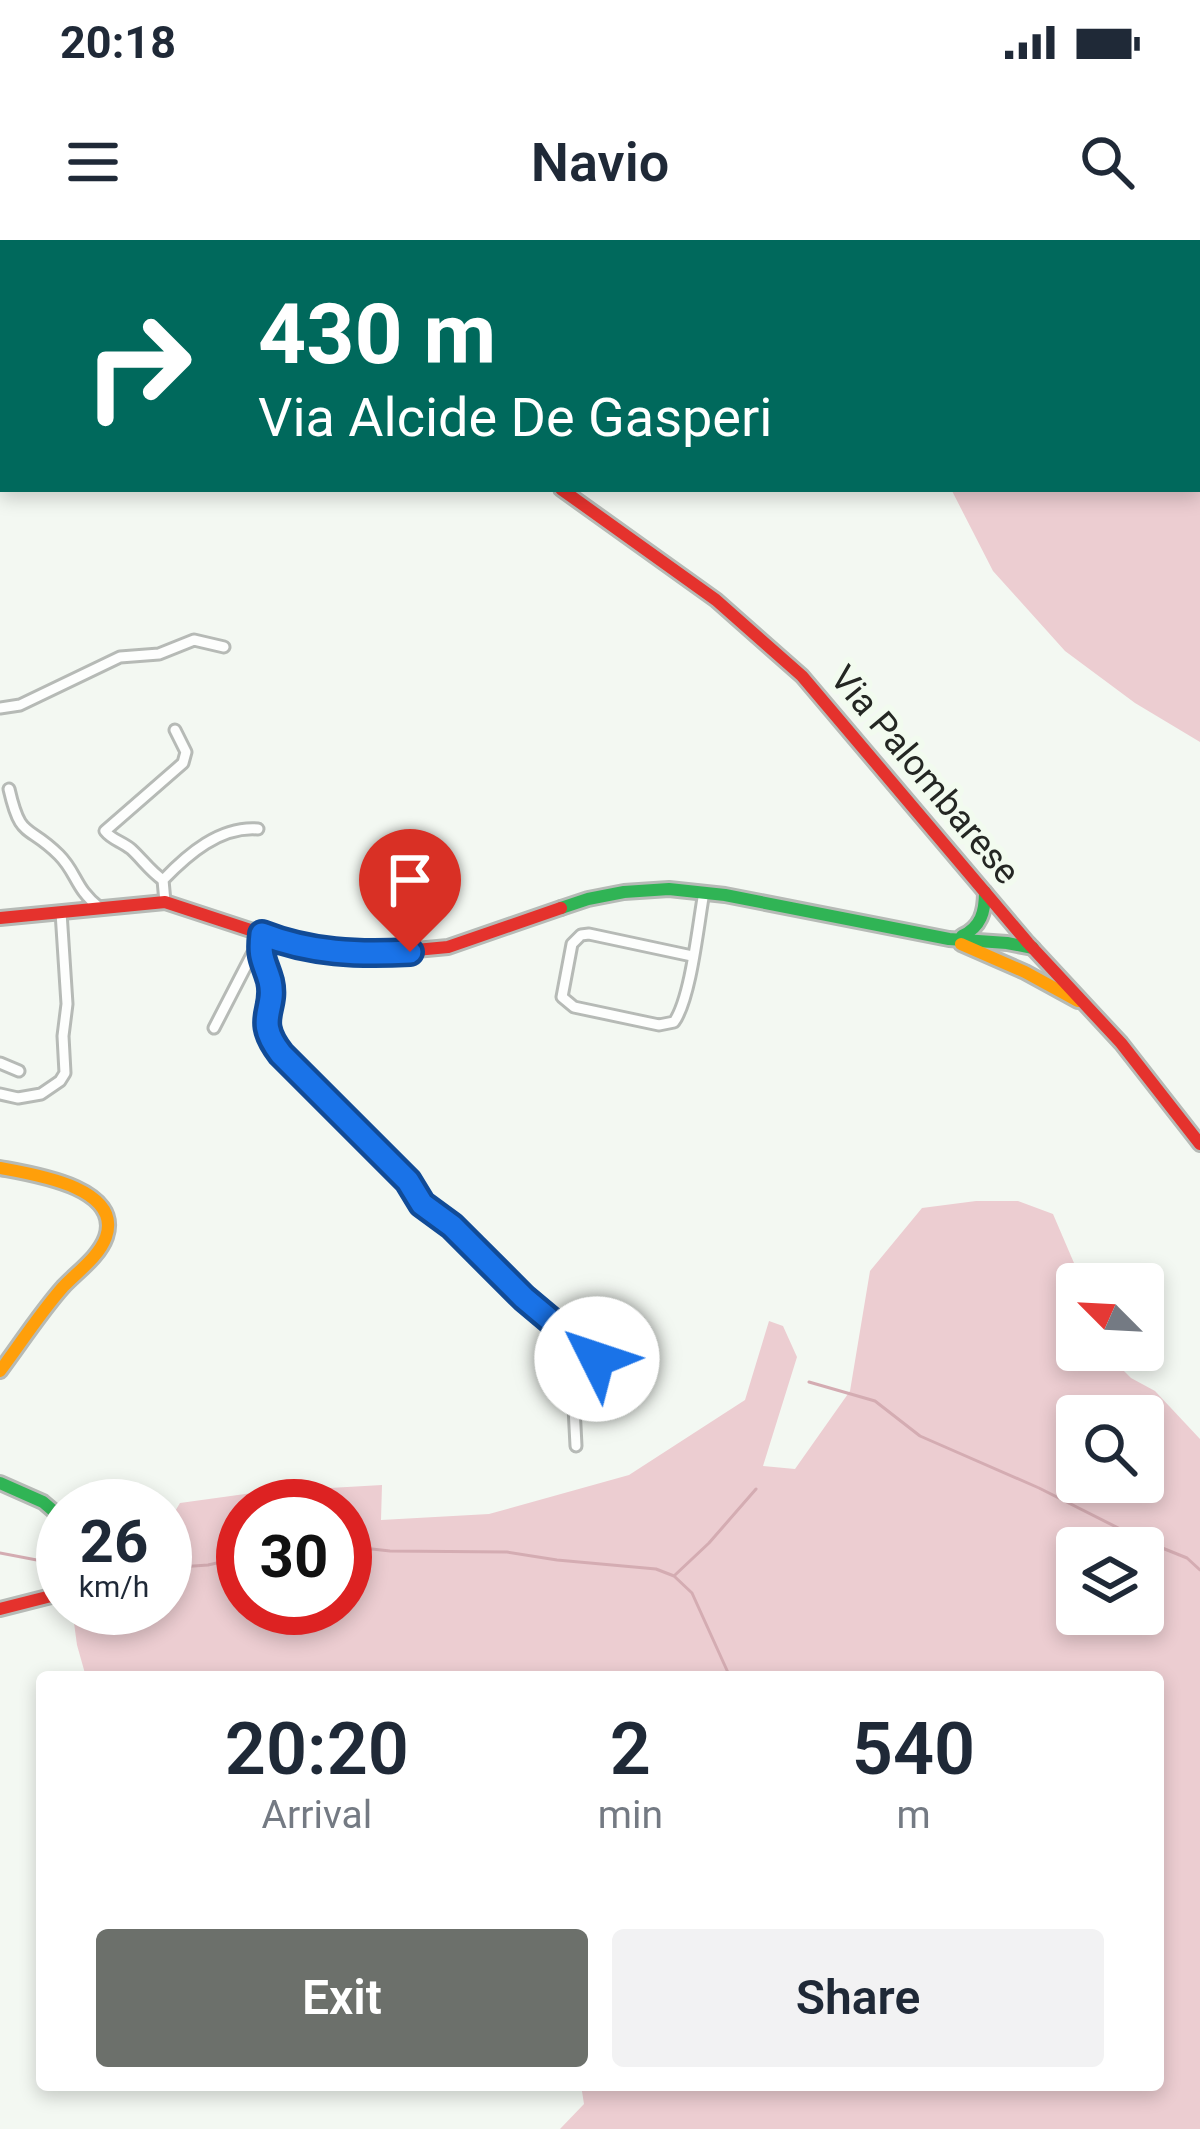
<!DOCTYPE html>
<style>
:root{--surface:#fff;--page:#f2f2f3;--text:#1f2937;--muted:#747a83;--accent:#6c706b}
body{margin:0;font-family:Roboto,sans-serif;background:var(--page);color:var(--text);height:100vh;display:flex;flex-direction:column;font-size:45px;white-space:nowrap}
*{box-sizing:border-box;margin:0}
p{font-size:39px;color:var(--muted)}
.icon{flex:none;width:66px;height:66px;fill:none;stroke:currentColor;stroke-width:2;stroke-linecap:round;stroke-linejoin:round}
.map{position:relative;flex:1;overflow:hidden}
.side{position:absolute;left:36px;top:1431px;width:1128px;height:420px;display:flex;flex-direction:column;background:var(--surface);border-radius:12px;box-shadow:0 6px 18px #0003}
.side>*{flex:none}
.guide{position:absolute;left:0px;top:0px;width:1200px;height:252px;box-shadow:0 6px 18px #0003;background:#00695c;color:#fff;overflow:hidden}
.needle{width:78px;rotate:294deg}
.buttons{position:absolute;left:1056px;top:1023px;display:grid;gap:24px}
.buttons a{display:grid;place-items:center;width:108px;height:108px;border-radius:12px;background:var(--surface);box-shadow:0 6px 18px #0003;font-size:60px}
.speed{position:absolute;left:36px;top:1239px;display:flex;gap:24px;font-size:60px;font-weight:700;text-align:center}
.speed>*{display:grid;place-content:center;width:156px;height:156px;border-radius:50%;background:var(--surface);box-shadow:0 6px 18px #0003;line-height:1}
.speed small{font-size:30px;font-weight:400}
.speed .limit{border:18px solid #d22;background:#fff;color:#111}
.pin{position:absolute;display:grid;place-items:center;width:102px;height:102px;color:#fff;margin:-123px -51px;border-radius:50% 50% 50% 0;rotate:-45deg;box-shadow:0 0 12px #0007}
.pin .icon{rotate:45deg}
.me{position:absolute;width:132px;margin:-66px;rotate:311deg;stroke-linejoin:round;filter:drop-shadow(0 0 9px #0008)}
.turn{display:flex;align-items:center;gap:42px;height:252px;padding:0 60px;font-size:54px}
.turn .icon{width:156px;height:156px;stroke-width:2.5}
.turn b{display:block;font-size:84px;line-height:102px}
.eta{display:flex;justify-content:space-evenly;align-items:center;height:204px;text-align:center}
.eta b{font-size:72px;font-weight:600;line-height:84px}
.button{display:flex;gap:24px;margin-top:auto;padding:24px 60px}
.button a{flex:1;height:138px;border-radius:12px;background:var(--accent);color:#fff;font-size:48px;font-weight:600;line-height:138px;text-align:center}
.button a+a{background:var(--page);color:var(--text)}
.status{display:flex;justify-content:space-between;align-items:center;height:84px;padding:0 60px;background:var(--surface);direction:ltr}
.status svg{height:33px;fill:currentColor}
header{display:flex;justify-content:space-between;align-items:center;height:156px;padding:0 60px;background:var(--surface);font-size:54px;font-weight:600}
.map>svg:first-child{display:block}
.forest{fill:#eccdd1;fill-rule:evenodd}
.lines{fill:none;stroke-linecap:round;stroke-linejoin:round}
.stream{stroke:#d4acb2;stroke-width:3}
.street-casing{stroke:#b6bab6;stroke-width:15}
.fast-casing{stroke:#b6bab6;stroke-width:18}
.slow-casing{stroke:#b6bab6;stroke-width:18}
.jam-casing{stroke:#b6bab6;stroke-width:18}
.street{stroke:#fdfefd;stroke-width:9}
.fast{stroke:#30b455;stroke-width:12}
.slow{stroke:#ff9f0a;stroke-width:12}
.jam{stroke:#e5322d;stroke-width:12}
.route-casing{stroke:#114b97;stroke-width:30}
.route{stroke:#1a73e8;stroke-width:21}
.labels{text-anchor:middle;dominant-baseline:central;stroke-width:12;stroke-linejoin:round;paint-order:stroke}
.street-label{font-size:36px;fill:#242723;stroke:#f2fbef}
</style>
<div class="status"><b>20:18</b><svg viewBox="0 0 49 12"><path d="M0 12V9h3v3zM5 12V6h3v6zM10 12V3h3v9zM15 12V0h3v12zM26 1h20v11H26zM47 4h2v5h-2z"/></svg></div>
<header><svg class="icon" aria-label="menu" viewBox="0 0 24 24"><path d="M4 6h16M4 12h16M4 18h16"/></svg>Navio<svg class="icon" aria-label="search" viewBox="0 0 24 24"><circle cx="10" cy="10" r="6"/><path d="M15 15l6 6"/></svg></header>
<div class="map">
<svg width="1200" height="1889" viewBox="0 0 1200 1889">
<rect width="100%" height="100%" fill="#f3f8f2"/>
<g class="forest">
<path d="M902,0H1200V502L1135,463L1065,411L993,331L951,249H1197V3H898Z"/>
<path d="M976,961H1018L1053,974L1083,1044H1077V1110H1096L1092,1114L1104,1123L1109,1116L1131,1138L1155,1151L1200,1199V1889H560L584,1864L581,1845H1158V1437H86L77,1405L72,1368H165V1276L174,1273L180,1263L260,1252L382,1245L381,1280L489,1274L629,1235L745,1160L769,1081L783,1086L797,1117L763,1226L795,1229L850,1151L870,1031L922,968ZM1077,1176H1143V1242H1077ZM243,1266H345V1368H243ZM1077,1308H1143V1374H1077Z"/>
</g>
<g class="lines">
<g class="stream">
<path d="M809,1142L875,1161L920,1196L1039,1248L1140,1299L1187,1318L1200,1330"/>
<path d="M345,1306L390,1311L507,1312L557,1320L656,1329L674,1336L692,1353L730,1437"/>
<path d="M0,1313L63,1325"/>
<path d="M165,1328L208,1325L243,1317"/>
<path d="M675,1335L709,1303L756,1249"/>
</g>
<g class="street-casing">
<g id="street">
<path d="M666,0L674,3"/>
<path d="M152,3L155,0"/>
<path d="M760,3L762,0"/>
<path d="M0,468L20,465L120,417L159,414L194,400L224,407"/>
<path d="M9,549C21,601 27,583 59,615C77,633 75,649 100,668"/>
<path d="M163,640C150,631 142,619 131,609C121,601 112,600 105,591L183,523L186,512L175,490"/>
<path d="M165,662L163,640C188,614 220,586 258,589"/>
<path d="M262,694C259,722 267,721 270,744C275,773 257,780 279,811L408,941L422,964L452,986L524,1058L552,1081L589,1103L596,1111L597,1119L577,1137L573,1147L576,1206"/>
<path d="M692,716L589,694L581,695L572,704L562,757L574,767L659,785L674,782C691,758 698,685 704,652"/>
<path d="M214,788L260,699"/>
<path d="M0,823L19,831"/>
<path d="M0,854L18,858L41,854L60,841L65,833L63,796L67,764L61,672"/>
</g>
</g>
<g class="fast-casing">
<g id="fast">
<path d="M561,668L588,659L624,652L669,649L725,655L949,699L1007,703L1033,708"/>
<path d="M962,696C981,687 985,672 985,652"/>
<path d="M0,1243L43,1262L63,1279"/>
</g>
</g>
<g class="slow-casing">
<g id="slow">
<path d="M135,0L138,3"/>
<path d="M961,704L1025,732L1078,761"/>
<path d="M0,928C32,934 123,947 106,997C99,1017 77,1032 63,1047C40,1073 21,1103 0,1131"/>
</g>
</g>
<g class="jam-casing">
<g id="jam">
<path d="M561,249L716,360L802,436L1028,703L1121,803L1200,904"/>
<path d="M0,678L165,662L296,705L333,712L373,714L448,707L561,668"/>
<path d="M0,1369L63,1353"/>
</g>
</g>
<use href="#street" class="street"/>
<use href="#fast" class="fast"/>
<use href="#slow" class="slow"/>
<use href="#jam" class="jam"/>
</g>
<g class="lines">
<g class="route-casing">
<path id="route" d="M410,712C359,715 310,713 262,694C259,719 264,720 270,741C277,771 253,778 281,814L408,941L422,964L452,986L524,1058L555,1084L590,1103L597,1114V1119"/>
</g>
<use href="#route" class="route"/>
</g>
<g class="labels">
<g class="street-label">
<text transform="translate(925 535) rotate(50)">Via Palombarese</text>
</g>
</g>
</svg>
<div class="buttons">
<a><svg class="needle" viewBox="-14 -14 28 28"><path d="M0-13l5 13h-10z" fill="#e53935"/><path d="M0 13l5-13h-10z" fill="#747a83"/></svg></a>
<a><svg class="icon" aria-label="search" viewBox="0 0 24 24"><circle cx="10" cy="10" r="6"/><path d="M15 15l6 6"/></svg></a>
<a><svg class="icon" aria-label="layers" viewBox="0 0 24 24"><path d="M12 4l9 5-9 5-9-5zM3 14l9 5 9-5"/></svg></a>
</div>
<div class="speed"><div>26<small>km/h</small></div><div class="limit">30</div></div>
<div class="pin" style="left:410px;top:712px;background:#d93025"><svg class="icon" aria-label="arrive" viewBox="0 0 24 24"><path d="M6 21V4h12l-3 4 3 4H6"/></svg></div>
<svg class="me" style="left:597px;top:1119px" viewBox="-20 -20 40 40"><circle r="19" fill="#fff"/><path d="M0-13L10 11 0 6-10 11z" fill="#1a73e8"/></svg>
<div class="guide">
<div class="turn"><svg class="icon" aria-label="right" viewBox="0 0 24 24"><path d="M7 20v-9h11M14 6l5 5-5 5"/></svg><div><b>430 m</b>Via Alcide De Gasperi</div></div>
</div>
<section class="side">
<div class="eta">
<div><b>20:20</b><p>Arrival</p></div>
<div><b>2</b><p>min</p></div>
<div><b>540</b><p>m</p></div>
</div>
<div class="button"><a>Exit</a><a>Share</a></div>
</section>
</div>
